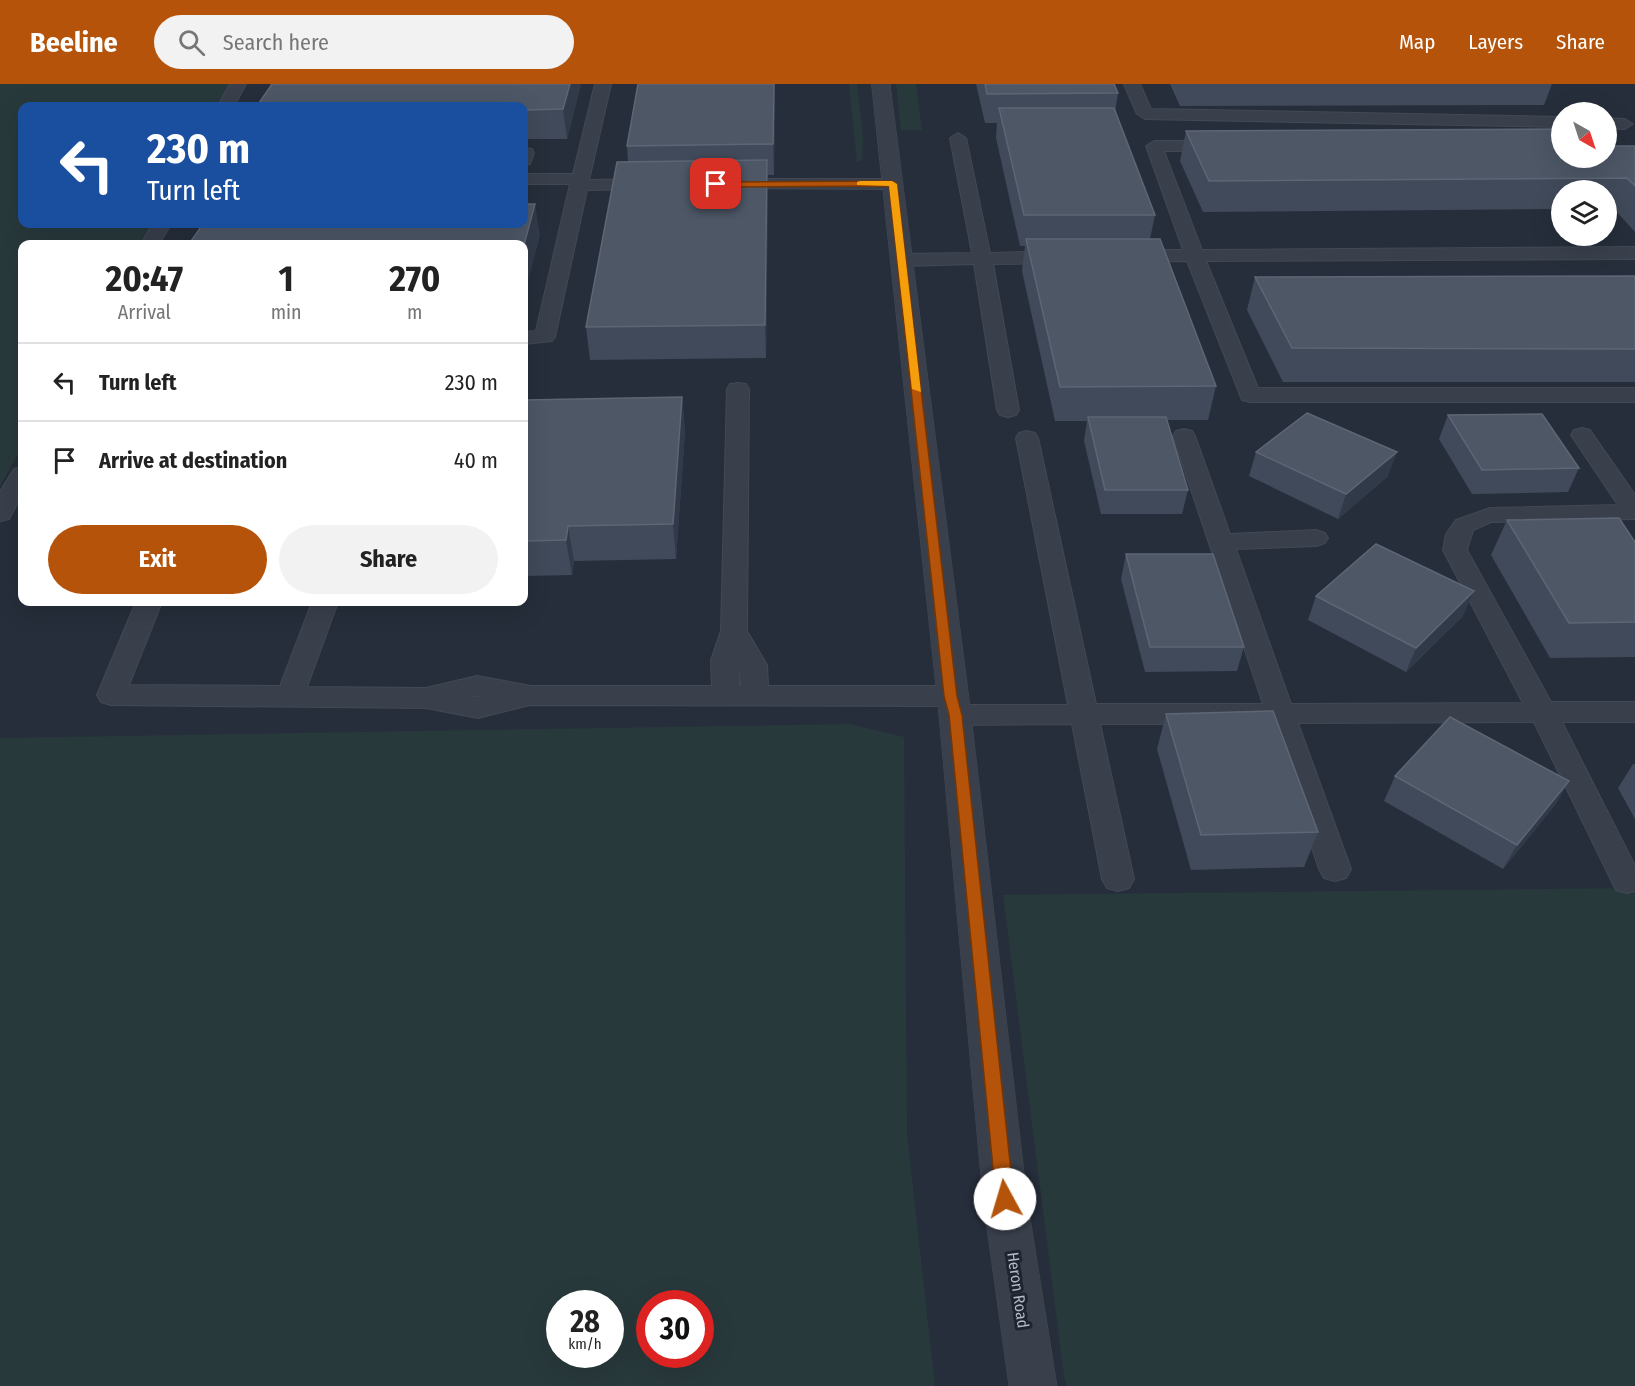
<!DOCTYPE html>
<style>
:root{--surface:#fff;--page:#f2f2f2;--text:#222;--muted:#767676;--line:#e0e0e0;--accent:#b45309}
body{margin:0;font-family:"Fira Sans Condensed",sans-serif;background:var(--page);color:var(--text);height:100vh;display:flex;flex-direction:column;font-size:22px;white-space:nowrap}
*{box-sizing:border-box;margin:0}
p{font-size:20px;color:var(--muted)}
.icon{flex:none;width:33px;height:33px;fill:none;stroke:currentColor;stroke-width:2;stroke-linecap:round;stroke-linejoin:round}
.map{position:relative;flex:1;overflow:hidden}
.panel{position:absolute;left:18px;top:156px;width:510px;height:366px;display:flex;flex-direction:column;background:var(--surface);border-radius:12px;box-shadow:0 6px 24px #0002}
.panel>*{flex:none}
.banner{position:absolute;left:18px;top:18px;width:510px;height:126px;border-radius:12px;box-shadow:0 6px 24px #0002;background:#1a4fa0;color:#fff;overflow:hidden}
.needle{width:39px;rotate:141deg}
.fabs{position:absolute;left:1551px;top:18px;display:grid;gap:12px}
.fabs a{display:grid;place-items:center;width:66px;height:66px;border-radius:50%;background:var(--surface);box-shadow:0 6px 24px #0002;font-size:30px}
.speed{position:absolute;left:546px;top:1206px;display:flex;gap:12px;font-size:30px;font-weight:700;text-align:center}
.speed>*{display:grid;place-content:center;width:78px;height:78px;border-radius:50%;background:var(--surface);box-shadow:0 6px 24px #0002;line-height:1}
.speed small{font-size:15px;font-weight:400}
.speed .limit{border:9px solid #d22;background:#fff;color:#111}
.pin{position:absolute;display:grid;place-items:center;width:51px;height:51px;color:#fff;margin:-26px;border-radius:12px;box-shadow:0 3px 9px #0006}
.me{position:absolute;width:66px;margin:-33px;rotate:354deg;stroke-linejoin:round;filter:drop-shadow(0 0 4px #0008)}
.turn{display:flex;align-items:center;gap:21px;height:126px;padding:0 30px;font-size:27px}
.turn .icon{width:78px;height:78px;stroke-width:2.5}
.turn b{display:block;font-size:42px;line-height:51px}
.eta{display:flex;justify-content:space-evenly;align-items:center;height:102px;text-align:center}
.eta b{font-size:36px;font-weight:700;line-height:42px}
.primary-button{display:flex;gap:12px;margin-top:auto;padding:12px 30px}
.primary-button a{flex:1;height:69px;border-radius:36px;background:var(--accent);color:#fff;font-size:24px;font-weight:700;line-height:69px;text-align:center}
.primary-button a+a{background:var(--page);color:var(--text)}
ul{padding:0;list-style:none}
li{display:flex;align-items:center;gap:18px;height:78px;padding:0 30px;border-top:2px solid var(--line)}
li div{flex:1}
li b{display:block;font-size:22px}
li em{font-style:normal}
header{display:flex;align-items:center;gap:36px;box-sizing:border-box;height:84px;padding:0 30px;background:var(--accent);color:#fff}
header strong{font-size:28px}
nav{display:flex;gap:33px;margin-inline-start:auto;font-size:21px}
.search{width:420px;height:54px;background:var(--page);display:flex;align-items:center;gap:15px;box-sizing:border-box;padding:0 21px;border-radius:33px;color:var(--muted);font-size:22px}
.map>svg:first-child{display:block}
.green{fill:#28393c;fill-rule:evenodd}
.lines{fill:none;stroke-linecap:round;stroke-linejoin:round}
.service-casing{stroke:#424954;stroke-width:2}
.minor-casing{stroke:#424954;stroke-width:1}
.service{fill:#39404c;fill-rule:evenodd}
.minor{fill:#39404c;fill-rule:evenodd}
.wall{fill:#414a5a}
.shaded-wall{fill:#313a49}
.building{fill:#4d5766;stroke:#5e6675;stroke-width:1.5}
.route{fill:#b45309;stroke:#753606;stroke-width:1.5}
.slow{fill:#f59e0b}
.labels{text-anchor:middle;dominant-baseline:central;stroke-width:6;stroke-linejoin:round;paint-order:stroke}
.street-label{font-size:16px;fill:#b5bbc7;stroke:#1e2530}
</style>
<header>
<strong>Beeline</strong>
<div class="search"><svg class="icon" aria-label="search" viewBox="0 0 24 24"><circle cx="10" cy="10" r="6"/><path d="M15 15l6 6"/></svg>Search here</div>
<nav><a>Map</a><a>Layers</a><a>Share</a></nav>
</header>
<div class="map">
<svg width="1635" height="1302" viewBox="0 0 1635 1302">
<rect width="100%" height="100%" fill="#262e3b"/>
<g class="green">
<path d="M0,0H231L219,22H22V140H156L143,160H22V363L0,402Z"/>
<path d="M849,0H857L863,54L862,76L857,78Z"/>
<path d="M896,0H916L922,46H901Z"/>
<path d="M849,640L904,653L907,1050L935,1302H0V654ZM560,1220H610V1270H560ZM650,1220H700V1270H650Z"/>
<path d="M1635,804V1302H1067L1064,1292L1003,811Z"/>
</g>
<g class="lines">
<g class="service-casing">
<g id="service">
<path d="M230,0H246L234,22H218Z"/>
<path d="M595,0H611L589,96L650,95L656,96L659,100L656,104L650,105L587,106L555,253L552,257L524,260V248L536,247L570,100H524V90H573Z"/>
<path d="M1124,0H1140L1151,25L1562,33V43L1145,35L1137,30Z"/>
<path d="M1606,34L1625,35L1633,40L1625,45L1606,44Z"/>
<path d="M958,49L966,54L990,169L1063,167L1070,169L1072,173L1070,177L1063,179L993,180L1019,326L1016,331L1008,333L1000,331L997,326L974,180L902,182L895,180L892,176L895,172L902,170L972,169L950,54Z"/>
<path d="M1154,57H1220L1228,62L1220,67H1164L1202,166L1635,163V175L1206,177L1258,304H1635V318H1250L1242,316L1187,177L1127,178L1120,176L1118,172L1120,168L1127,166H1183L1146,62Z"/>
<path d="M524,64L532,65L534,69L530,80L524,81Z"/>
<path d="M730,95H893L899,96L902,100L899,104L893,105L724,104L721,100L724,96Z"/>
<path d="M153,140H171L159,160H141Z"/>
<path d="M738,299L746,300L749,305L747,547L767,581L768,602H951L961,605L965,612L961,619L951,622L530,621L478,634L426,624L111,621L101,618L97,611L136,518H162L129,601L280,602L312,518H338L307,603L426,604L477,592L531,602H712L711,576L721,547L727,305L730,300ZM739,580V581L741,602H739ZM477,612L484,613H471Z"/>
<path d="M1582,344L1590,346L1635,411V435L1491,438L1473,446L1467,466L1551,618H1635V638H1562L1635,782V807L1627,809L1616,806L1534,638L1298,639L1351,785L1346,794L1335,797L1324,794L1319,785L1270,640H1100L1134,795L1129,804L1118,807L1107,804L1102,795L1072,640L955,641L945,638L941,631L945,624L955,621H1068L1016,354L1019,349L1027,347L1035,349L1038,354L1096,620H1263L1173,352L1176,347L1184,345L1192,347L1195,352L1230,450L1316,446L1325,449L1328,454L1325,459L1316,462L1236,465L1291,620L1523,619L1443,466L1446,450L1456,436L1490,424L1618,421L1571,351L1574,346Z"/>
<path d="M22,383V411L9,435L0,437V408L14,385Z"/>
</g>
</g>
<g class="minor-casing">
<path id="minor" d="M872,0H890L971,631L1027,1115L1057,1302H1009L983,1115L939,631Z"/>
</g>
<use href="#service" class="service"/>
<use href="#minor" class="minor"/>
</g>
<g class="wall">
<path d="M272,0H581L567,55H524V22Z"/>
<path d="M638,0H775L774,91H768L766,274L590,276L586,243L628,78L627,62Z"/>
<path d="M976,0H1114L1118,9L1115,28L1155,131L1150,155L1216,302L1208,336H1167L1188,406L1182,430H1101L1084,357L1087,337H1055L1022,187L1025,162H1020L996,54L997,39H985Z"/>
<path d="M1170,0H1552L1544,21L1180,22Z"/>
<path d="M1186,47L1610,62H1635V148L1614,125H1606V106H1562V125L1203,128L1180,77Z"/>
<path d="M1635,192V298H1283L1247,226L1255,193Z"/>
<path d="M682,313L685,347L676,475L574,477L572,491L524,492V316Z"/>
<path d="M1448,331L1579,384L1568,408L1472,410L1439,355Z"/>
<path d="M1256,368L1388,392L1338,435L1249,392Z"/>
<path d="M1507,436L1635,458V573L1550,574L1491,471Z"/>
<path d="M1126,470L1244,563L1237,587L1145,588L1121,495Z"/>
<path d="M1316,512L1463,532L1406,588L1308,536Z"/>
<path d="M1166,630L1318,748L1304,783L1191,786L1157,665Z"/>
<path d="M1633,680H1635V735L1618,704Z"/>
<path d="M1395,692L1569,697L1555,721L1503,785L1384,717Z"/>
</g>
<g class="shaded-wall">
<path d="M570,0H581L567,55L563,25Z"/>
<path d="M774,0H775L774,91L773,60Z"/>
<path d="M767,76L768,107L766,274L765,241Z"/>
<path d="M535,120L540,152L524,212V161Z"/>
<path d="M682,313L685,347L676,475L673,440Z"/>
<path d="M1397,368L1388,392L1338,435L1346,410Z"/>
<path d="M568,442L574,477L572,491L566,456Z"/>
<path d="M1474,507L1463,532L1406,588L1416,564Z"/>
<path d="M1569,697L1555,721L1503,785L1517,761Z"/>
</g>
<g class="building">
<path d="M272,0H570L563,25L524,26V22H257Z"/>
<path d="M638,0H774L773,60L627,62Z"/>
<path d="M985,0H1114L1118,9L987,10Z"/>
<path d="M999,24H1114L1155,131H1024Z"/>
<path d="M1562,45V74H1606V59L1610,62H1635V102L1627,94L1209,97L1186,47Z"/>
<path d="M767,76L765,241L586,243L617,78Z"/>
<path d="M524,120H535L524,161L189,160L203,140H524Z"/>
<path d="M1026,155H1160L1216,302L1060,303Z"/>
<path d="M1635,192V265L1292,264L1255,193Z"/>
<path d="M682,313L673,440L568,442L566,456L524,457V316Z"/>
<path d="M1307,329L1397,368L1346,410L1256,368Z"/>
<path d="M1542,330L1579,384L1482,386L1448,331Z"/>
<path d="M1088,333H1166L1188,406H1105Z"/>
<path d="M1619,434L1635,458V538L1569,539L1507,436Z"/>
<path d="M1376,460L1474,507L1416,564L1316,512Z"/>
<path d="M1126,470H1213L1244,563H1150Z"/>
<path d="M1273,627L1318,748L1201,751L1166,630Z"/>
<path d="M1450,633L1569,697L1517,761L1395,692Z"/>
</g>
<path class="route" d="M892,97L897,100L957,612L962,631L1014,1115L1011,1121L1005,1124L998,1121L996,1115L949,631L944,612L889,102L716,103L712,100L716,98Z"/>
<path class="slow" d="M860,97H892L897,100L921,308L912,305L889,102L857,101V98Z"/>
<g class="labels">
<g class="street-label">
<text transform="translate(1018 1206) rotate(82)">Heron Road</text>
</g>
</g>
</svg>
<div class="fabs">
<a><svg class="needle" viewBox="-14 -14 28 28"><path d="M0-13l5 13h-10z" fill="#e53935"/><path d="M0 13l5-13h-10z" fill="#767676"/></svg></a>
<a><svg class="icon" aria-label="layers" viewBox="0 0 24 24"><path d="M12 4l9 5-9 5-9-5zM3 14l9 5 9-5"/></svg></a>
</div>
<div class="speed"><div>28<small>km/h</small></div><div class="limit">30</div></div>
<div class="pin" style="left:716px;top:100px;background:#d93025"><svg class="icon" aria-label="arrive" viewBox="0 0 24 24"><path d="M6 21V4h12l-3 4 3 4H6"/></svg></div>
<svg class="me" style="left:1005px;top:1115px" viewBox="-20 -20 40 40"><circle r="19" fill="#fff"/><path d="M0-13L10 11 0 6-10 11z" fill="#b45309"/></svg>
<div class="banner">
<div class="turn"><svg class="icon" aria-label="left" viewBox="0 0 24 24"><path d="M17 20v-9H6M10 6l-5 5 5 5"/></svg><div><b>230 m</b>Turn left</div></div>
</div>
<section class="panel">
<div class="eta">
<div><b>20:47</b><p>Arrival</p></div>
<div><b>1</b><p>min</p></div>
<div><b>270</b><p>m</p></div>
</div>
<ul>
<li><svg class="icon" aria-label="left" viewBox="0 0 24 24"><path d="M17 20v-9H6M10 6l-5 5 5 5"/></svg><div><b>Turn left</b></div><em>230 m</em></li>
<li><svg class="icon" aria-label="arrive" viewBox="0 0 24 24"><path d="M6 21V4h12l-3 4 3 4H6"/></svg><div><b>Arrive at destination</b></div><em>40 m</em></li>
</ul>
<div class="primary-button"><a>Exit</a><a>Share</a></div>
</section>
</div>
